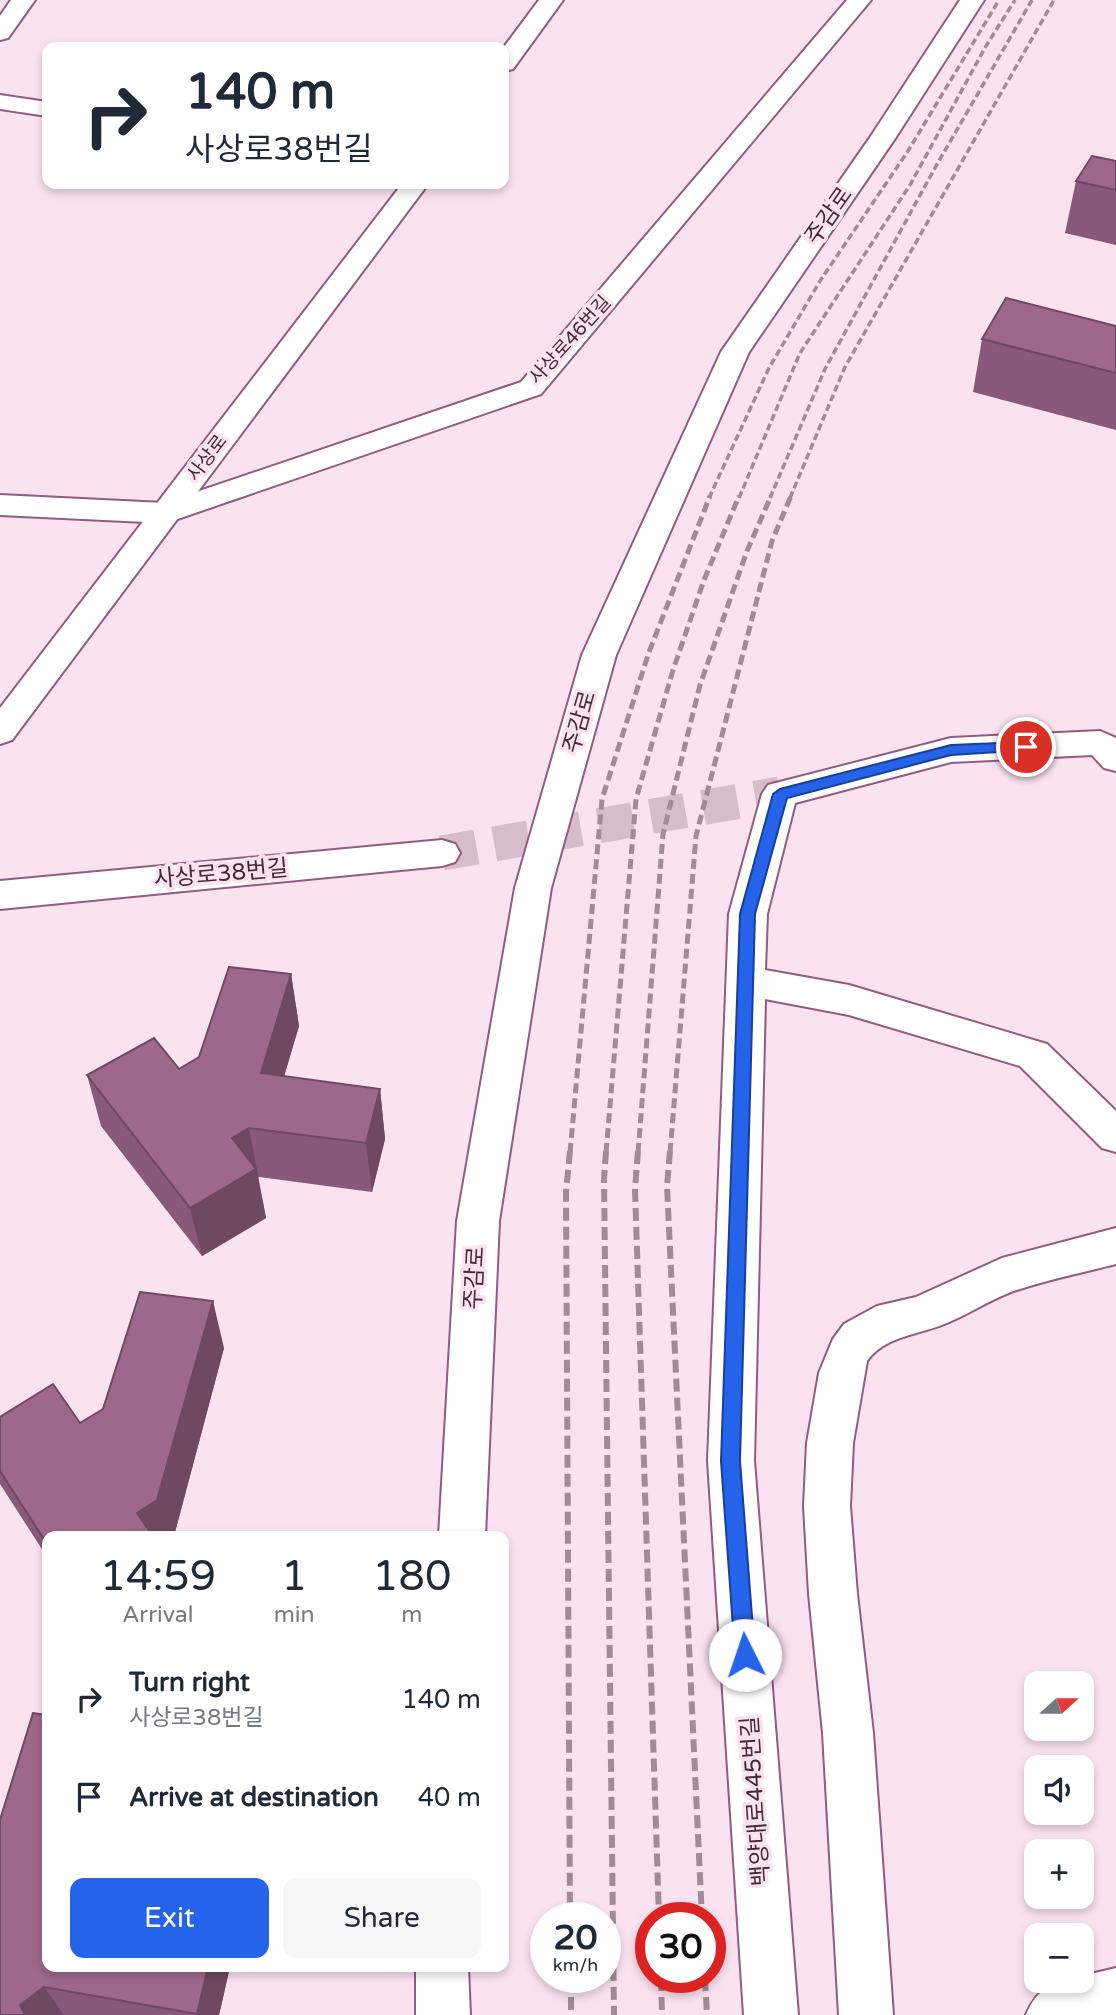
<!DOCTYPE html>
<meta charset="utf-8">
<style>
:root{--surface:#fff;--page:#f6f6f7;--text:#1f2937;--muted:#747a83;--accent:#2563eb}
body{margin:0;font-family:"Varela Round","Noto Sans KR",sans-serif;background:var(--page);color:var(--text);height:100vh;display:flex;flex-direction:column;font-size:26px;white-space:nowrap}
*{box-sizing:border-box;margin:0}
p{font-size:23px;color:var(--muted)}
.icon{flex:none;width:38px;height:38px;fill:none;stroke:currentColor;stroke-width:2;stroke-linecap:round;stroke-linejoin:round}
.map{position:relative;flex:1;overflow:hidden}
.sheet{position:absolute;left:42px;top:1531px;width:467px;height:441px;display:flex;flex-direction:column;background:var(--surface);border-radius:14px;box-shadow:0 4px 10px #0003}
.sheet>*{flex:none}
.top-card{position:absolute;left:42px;top:42px;width:467px;height:147px;border-radius:14px;box-shadow:0 4px 10px #0003;background:#fff;color:var(--text);overflow:hidden}
.needle{width:46px;rotate:69deg}
.controls{position:absolute;left:1024px;top:1671px;display:grid;gap:14px}
.controls a{display:grid;place-items:center;width:70px;height:70px;border-radius:14px;background:var(--surface);box-shadow:0 4px 10px #0003;font-size:35px}
.speed{position:absolute;left:530px;top:1902px;display:flex;gap:14px;font-size:35px;font-weight:700;text-align:center}
.speed>*{display:grid;place-content:center;width:91px;height:91px;border-radius:50%;background:var(--surface);box-shadow:0 4px 10px #0003;line-height:1}
.speed small{font-size:18px;font-weight:400}
.speed .limit{border:10px solid #d22;background:#fff;color:#111}
.pin{position:absolute;display:grid;place-items:center;width:60px;height:60px;color:#fff;margin:-30px;border:4px solid #fff;border-radius:50%;box-shadow:0 2px 7px #0007}
.me{position:absolute;width:77px;margin:-38px;rotate:356deg;stroke-linejoin:round;filter:drop-shadow(0 0 5px #0008)}
.turn{display:flex;align-items:center;gap:24px;height:147px;padding:0 28px;font-size:32px}
.turn .icon{width:91px;height:91px;stroke-width:2.5}
.turn b{display:block;font-size:49px;line-height:60px}
.eta{display:flex;justify-content:space-evenly;align-items:center;height:119px;text-align:center}
.eta b{font-size:42px;font-weight:600;line-height:49px}
.primary-button{display:flex;gap:14px;margin-top:auto;padding:14px 28px}
.primary-button a{flex:1;height:80px;border-radius:14px;background:var(--accent);color:#fff;font-size:28px;font-weight:600;line-height:80px;text-align:center}
.primary-button a+a{background:var(--page);color:var(--text)}
ul{padding:0;list-style:none}
li{display:flex;align-items:center;gap:21px;height:98px;padding:0 28px}
li div{flex:1}
li b{display:block;font-size:26px}
li em{font-style:normal}
.map>svg:first-child{display:block}
.lines{fill:none;stroke-linecap:round;stroke-linejoin:round}
.minor-tunnel{stroke:#d6bdcc;stroke-width:35;stroke-dasharray:35 18;stroke-linecap:butt}
.minor-casing{stroke:#915c7f;stroke-width:4}
.major-casing{stroke:#915c7f;stroke-width:4}
.minor{fill:#fff;fill-rule:evenodd}
.major{fill:#fff;fill-rule:evenodd}
.rail-far2{stroke:#a28a99;stroke-width:3.5;stroke-dasharray:7 3.5;stroke-linecap:butt}
.rail-far1{stroke:#a28a99;stroke-width:5;stroke-dasharray:10 5;stroke-linecap:butt}
.rail{stroke:#a28a99;stroke-width:6;stroke-dasharray:13 6;stroke-linecap:butt}
.wall{fill:#885978}
.shaded-wall{fill:#6f4961}
.building{fill:#9e688b;stroke:#6f4961;stroke-width:2}
.route{fill:#2563eb;stroke:#184099;stroke-width:2}
.labels{text-anchor:middle;dominant-baseline:central;stroke-width:7;stroke-linejoin:round;paint-order:stroke}
.far-street-label{font-size:19px;fill:#432b3a;stroke:#fbe2f1}
.street-label{font-size:23px;fill:#432b3a;stroke:#fbe2f1}
</style>
<div class="map">
<svg width="1116" height="2015" viewBox="0 0 1116 2015">
<rect width="100%" height="100%" fill="#fbe2f1"/>
<g class="lines">
<path class="minor-tunnel" d="M442,853L780,794"/>
<g class="minor-casing">
<g id="minor">
<path d="M11,0H35L8,38L0,40V16Z"/>
<path d="M847,0H871L541,394L166,523L0,515V495L164,503L521,382Z"/>
<path d="M960,0H984L896,137L749,352L616,655L551,888L499,1221L485,1536H439L457,1221L515,888L582,655L721,352L871,136Z"/>
<path d="M0,95L47,102V116L0,109Z"/>
<path d="M1100,731L1116,738V771L1104,768L1092,755L951,762L795,803L767,914L765,970L849,985L1047,1044L1116,1111V1152L1102,1148L1020,1066L849,1015L765,999L754,1461L798,2015H744L708,1461L729,914L762,794L768,785L951,738Z"/>
<path d="M442,840L455,844L460,853L455,862L442,866L0,909V881Z"/>
<path d="M1116,1228V1264C1082,1273 1045,1280 1011,1292C987,1301 966,1316 942,1325C916,1335 884,1337 867,1361L853,1443L850,1506L857,1594L873,1733L893,2015H839L823,1733L809,1594L804,1506L807,1443L819,1373L833,1339L844,1324L877,1306L916,1297L1002,1258Z"/>
<path d="M416,1967H468L470,2015H416Z"/>
<path d="M1116,1968V2015H1026C1037,1988 1052,1981 1082,1981V1976Z"/>
</g>
</g>
<g class="major-casing">
<g id="major">
<path d="M539,0H563L513,69L504,71V47Z"/>
<path d="M402,184H428L12,740L0,744V708Z"/>
</g>
</g>
<use href="#minor" class="minor"/>
<use href="#major" class="major"/>
<g class="rail-far2">
<path d="M709,498L769,368L820,281L908,151L999,0"/>
<path d="M739,498L800,353L910,185L986,46L1015,0"/>
<path d="M770,498L825,369L936,166L1032,0"/>
<path d="M790,498L845,367L1054,0"/>
</g>
<g class="rail-far1">
<path d="M570,1153L602,799L649,652L710,496"/>
<path d="M606,1153L636,799L673,670L704,580L739,496"/>
<path d="M638,1153L663,834L700,685L747,551L771,496"/>
<path d="M670,1153L696,836L772,541L791,496"/>
</g>
<g class="rail">
<path d="M570,1151L566,1192L570,1918"/>
<path d="M606,1151L604,1180L614,2015"/>
<path d="M638,1151L635,1189L659,1918"/>
<path d="M670,1151L667,1186L702,1918"/>
<path d="M571,1978V2015"/>
<path d="M661,1978L662,2015"/>
<path d="M705,1978L707,2015"/>
</g>
</g>
<g class="wall">
<path d="M1116,161V245L1065,233L1076,181Z"/>
<path d="M1116,326V430L973,392L982,339Z"/>
<path d="M291,974L299,1026L284,1076L380,1089L385,1139L372,1192L259,1177L258,1178L266,1218L202,1256L101,1126L87,1075L179,1069L199,1057Z"/>
<path d="M224,1348L174,1536H47V1557L0,1484V1417L80,1423Z"/>
<path d="M47,1967H230L219,2015H0Z"/>
</g>
<g class="shaded-wall">
<path d="M291,974L299,1026L270,1124L261,1073Z"/>
<path d="M380,1089L385,1139L372,1192L366,1143Z"/>
<path d="M249,1128L266,1218L202,1256L190,1208L232,1138Z"/>
<path d="M213,1301L224,1348L174,1536H146L137,1513Z"/>
<path d="M208,1967H230L219,2015H197Z"/>
<path d="M44,1987L64,2015H25L20,2005Z"/>
</g>
<g class="building">
<path d="M1092,156L1116,161V190L1076,181Z"/>
<path d="M1006,298L1116,326V373L982,339Z"/>
<path d="M229,967L291,974L261,1073L380,1089L366,1143L249,1128L232,1138L256,1169L190,1208L87,1075L154,1038L179,1069L199,1057Z"/>
<path d="M140,1292L213,1301L157,1500L137,1513L153,1536H47V1544L0,1471V1417L53,1384L80,1423L103,1409Z"/>
<path d="M33,1713L47,1715V1967H208L197,2014L44,1987L20,2005L25,2015H0V1820Z"/>
</g>
<path class="route" d="M1026,742L1033,747L1031,750L951,755L787,798L755,914L740,1461L755,1655L752,1662L745,1665L738,1662L735,1655L721,1461L740,914L773,794L780,789L951,745Z"/>
<g class="labels">
<g class="far-street-label">
<text transform="translate(570 340) rotate(-48)">사상로46번길</text>
<text transform="translate(207 458) rotate(-53)">사상로</text>
</g>
<g class="street-label">
<text transform="translate(829 216) rotate(-55)">주감로</text>
<text transform="translate(580 722) rotate(-74)">주감로</text>
<text transform="translate(221 874) rotate(-5)">사상로38번길</text>
<text transform="translate(475 1278) rotate(-87)">주감로</text>
<text transform="translate(756 1801) rotate(-94)">백양대로445번길</text>
</g>
</g>
</svg>
<div class="controls">
<a><svg class="needle" viewBox="-14 -14 28 28"><path d="M0-13l5 13h-10z" fill="#e53935"/><path d="M0 13l5-13h-10z" fill="#747a83"/></svg></a>
<a><svg class="icon" aria-label="sound" viewBox="0 0 24 24"><path d="M4 9h4l5-4v14l-5-4H4zM17 9q2 3 0 6"/></svg></a>
<a>+</a>
<a>−</a>
</div>
<div class="speed"><div>20<small>km/h</small></div><div class="limit">30</div></div>
<div class="pin" style="left:1026px;top:747px;background:#d93025"><svg class="icon" aria-label="arrive" viewBox="0 0 24 24"><path d="M6 21V4h12l-3 4 3 4H6"/></svg></div>
<svg class="me" style="left:745px;top:1655px" viewBox="-20 -20 40 40"><circle r="19" fill="#fff"/><path d="M0-13L10 11 0 6-10 11z" fill="#2563eb"/></svg>
<div class="top-card">
<div class="turn"><svg class="icon" aria-label="right" viewBox="0 0 24 24"><path d="M7 20v-9h11M14 6l5 5-5 5"/></svg><div><b>140 m</b>사상로38번길</div></div>
</div>
<section class="sheet">
<div class="eta">
<div><b>14:59</b><p>Arrival</p></div>
<div><b>1</b><p>min</p></div>
<div><b>180</b><p>m</p></div>
</div>
<ul>
<li><svg class="icon" aria-label="right" viewBox="0 0 24 24"><path d="M7 20v-9h11M14 6l5 5-5 5"/></svg><div><b>Turn right</b><p>사상로38번길</p></div><em>140 m</em></li>
<li><svg class="icon" aria-label="arrive" viewBox="0 0 24 24"><path d="M6 21V4h12l-3 4 3 4H6"/></svg><div><b>Arrive at destination</b></div><em>40 m</em></li>
</ul>
<div class="primary-button"><a>Exit</a><a>Share</a></div>
</section>
</div>
